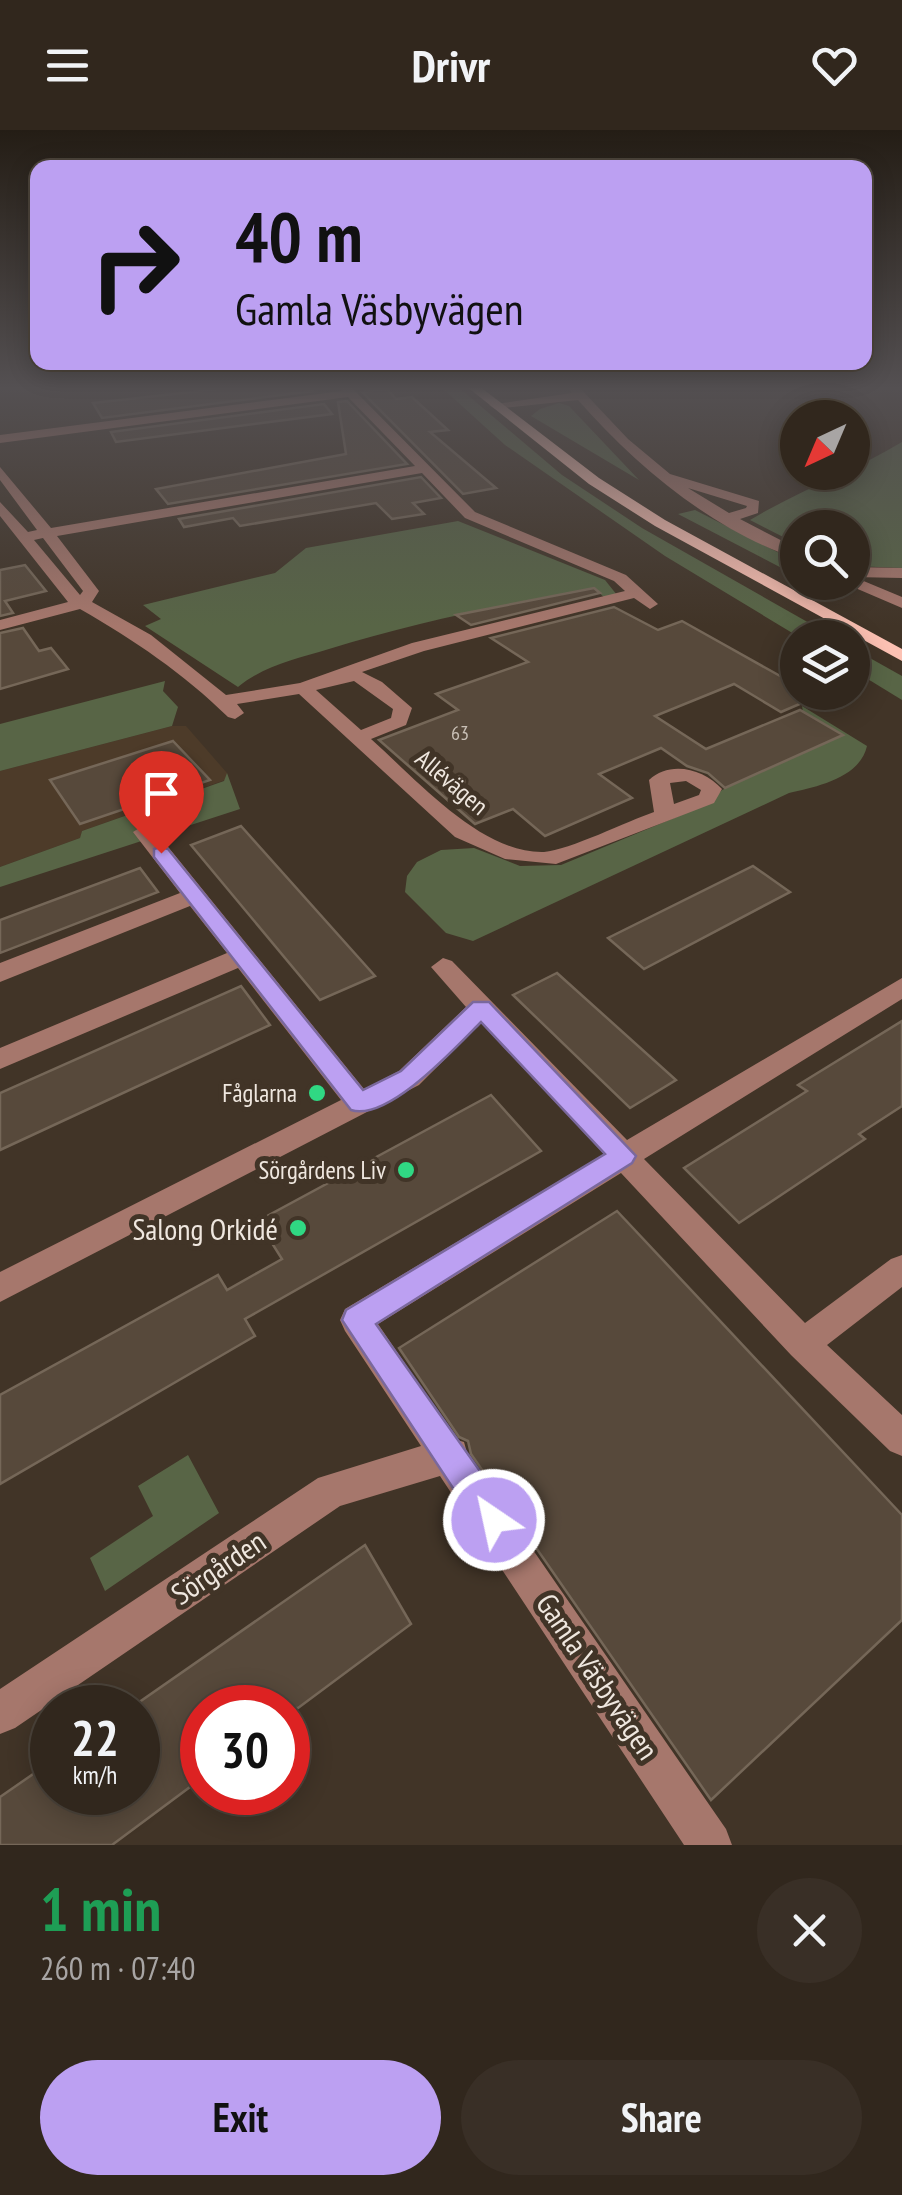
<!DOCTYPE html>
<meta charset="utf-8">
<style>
:root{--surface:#31271d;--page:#392f26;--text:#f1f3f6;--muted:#a8a5a4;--line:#4c443b;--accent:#bca0f2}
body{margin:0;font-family:"PT Sans Narrow",sans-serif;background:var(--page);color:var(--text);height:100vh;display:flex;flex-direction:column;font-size:38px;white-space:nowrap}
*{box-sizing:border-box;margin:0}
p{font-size:32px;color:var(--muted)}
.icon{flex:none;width:55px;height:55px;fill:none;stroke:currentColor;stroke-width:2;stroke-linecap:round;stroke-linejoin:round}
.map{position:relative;height:1715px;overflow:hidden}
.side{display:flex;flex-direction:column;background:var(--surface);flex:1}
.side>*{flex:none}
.hud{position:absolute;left:30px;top:30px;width:842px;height:210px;border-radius:20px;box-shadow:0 5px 25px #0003,0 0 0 2px var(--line);background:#bca0f2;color:#111;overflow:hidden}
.needle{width:65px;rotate:224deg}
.tools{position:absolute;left:780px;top:270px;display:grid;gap:20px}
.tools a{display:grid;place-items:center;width:90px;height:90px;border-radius:50%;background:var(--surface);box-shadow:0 5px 25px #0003,0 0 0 2px var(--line);font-size:50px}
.speed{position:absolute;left:30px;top:1555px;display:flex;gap:20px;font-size:50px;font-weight:700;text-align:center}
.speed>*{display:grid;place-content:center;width:130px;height:130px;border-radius:50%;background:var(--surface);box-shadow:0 5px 25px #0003,0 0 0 2px var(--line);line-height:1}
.speed small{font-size:25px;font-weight:400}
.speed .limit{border:15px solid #d22;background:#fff;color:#111}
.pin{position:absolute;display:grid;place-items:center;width:85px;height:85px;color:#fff;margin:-102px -42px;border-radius:50% 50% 50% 0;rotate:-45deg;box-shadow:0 0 10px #0007}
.pin .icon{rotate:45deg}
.me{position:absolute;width:110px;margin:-55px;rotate:326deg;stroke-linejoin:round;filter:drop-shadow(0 0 8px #0008)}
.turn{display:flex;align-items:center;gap:35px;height:210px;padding:0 40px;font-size:45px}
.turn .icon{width:130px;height:130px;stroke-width:2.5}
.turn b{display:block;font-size:70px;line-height:85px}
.round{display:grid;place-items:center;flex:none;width:105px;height:105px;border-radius:52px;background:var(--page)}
.headline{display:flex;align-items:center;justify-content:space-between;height:170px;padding:0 40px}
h1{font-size:60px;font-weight:700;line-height:75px;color:#1e9e55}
.action{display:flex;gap:20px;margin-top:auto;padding:20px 40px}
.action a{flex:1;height:115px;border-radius:60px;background:var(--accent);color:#111;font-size:40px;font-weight:700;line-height:115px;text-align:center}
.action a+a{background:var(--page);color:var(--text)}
header{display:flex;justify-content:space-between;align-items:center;height:130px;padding:0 40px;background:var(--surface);font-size:45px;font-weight:700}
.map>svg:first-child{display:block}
.built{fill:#4d3b29}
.green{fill:#586546}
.building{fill:#57493b;stroke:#756758;stroke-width:2.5}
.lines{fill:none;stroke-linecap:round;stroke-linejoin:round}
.minor{fill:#a6776c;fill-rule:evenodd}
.major{fill:#fcc1b3;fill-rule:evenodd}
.route{fill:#bca0f2;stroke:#7a689d;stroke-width:2.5}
.poi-dot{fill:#30d883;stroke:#413427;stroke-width:4}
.labels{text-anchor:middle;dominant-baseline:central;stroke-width:10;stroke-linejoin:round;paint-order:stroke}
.number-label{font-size:20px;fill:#c9c0b6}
.street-label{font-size:25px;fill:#efe7df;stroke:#413427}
.poi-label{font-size:25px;fill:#efe7df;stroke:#413427;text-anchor:end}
.near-poi-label{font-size:30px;fill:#efe7df;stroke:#413427;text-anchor:end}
.near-street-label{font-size:30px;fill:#efe7df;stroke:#413427}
</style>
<header><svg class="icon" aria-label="menu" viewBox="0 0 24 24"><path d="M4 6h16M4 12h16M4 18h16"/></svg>Drivr<svg class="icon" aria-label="heart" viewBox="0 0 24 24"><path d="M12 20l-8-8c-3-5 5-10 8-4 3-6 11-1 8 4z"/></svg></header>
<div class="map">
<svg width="902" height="1715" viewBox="0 0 902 1715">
<rect width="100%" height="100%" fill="#413427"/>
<path class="built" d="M172,596H186L227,643L228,649L82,701L80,708L0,737V641Z"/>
<g class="green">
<path d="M440,256H457L562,345L642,398L834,507H799L665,426L505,315Z"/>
<path d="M559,273L569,276L639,350L531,286L540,279Z"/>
<path d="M902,312V438L853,436L852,398H798L797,414L750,390C800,360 852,342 902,312Z"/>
<path d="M695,380L797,432V446L678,384Z"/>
<path d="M458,391L605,450L617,465L607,470L594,458C505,474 416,492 329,519C296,529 265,535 238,557L145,496L161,489L143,475L275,443L306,418Z"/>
<path d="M852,518L902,546V570L853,540Z"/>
<path d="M165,551L163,561L178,577L172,596L0,641V594Z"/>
<path d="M802,576L867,616C860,648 816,657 789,663L473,811L446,803L405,762L407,746L417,732L441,720L474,718L520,736L561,735L710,673L722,660L842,606L803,582Z"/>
<path d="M227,643L240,679L0,757V737L80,708L82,701L224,651Z"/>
<path d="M188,1325L219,1383L105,1461L90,1428L153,1386L138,1356Z"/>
</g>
<g class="building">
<path d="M246,256H308L313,261L102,288L93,273Z"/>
<path d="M387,259L396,269L412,267L448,300L430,302L496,358L463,364L362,262Z"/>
<path d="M347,271L407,334L168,374L156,359L346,324L338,272Z"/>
<path d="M324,274L332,284L116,312L111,302Z"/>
<path d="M421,347L441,368L413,373L424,384L392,389L376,373L240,396L233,388L184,397L179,389Z"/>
<path d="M25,435L46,461L5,471L13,483L0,486V440Z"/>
<path d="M594,458L600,463L471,495L456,485Z"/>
<path d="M614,477L658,500L682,491L798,556V562L816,567L781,582L734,554L655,586L706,619L800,580L843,605L725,658L708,643L687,636L661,618L599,644L632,668L545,706L513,679L475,694L379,610L458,580L436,564L528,532L491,508Z"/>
<path d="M23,498L39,521L51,518L68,539L0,559V503Z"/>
<path d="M173,611L210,650L80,694L50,650Z"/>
<path d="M241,696L375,846L320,870L191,715Z"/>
<path d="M753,736L790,762L644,839L608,808Z"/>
<path d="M140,738L158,762L0,823V790Z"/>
<path d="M557,843L676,950L630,978L513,865Z"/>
<path d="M241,856L270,895L0,1020V963Z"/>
<path d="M902,891V976L859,1004L865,1009L739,1093L684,1038L807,961L798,955Z"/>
<path d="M491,965L541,1021L245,1189L255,1206L0,1354V1265L218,1145L227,1160L282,1129L258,1091Z"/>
<path d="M617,1081L902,1385V1490L711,1670L471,1324L468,1311L459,1307L399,1218Z"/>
<path d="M365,1415L411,1494L298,1578H202V1648L112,1715H0V1667L52,1631V1662H138V1573Z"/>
</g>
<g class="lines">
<g class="minor">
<path d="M339,256H350L475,382L626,445L658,474L650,479L634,468L424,521L362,542L382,552L412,578L406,595L371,609C415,648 481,724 544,722C569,720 628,691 654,682L649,650C670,630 704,639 722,659L714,673L556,734L505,729L455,707L299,564L237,574L244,583L235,589L228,587C183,543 134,510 80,479L0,500V490L68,472L0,386V372L28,402L37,400L0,350V337L51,398L415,336L348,267L0,313V305L342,261ZM422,343L465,388L614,451L625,461L412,513L300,553L226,565L151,505L92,472L99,461L57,406ZM43,408L83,461L80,465L34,410ZM354,551L393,579L391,588L361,600L316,560ZM686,651L701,660L699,665L674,674L670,653Z"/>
<path d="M567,256H578L628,309L670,344L759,371L758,383L740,389L798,419V429C713,401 636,336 578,270L495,279L489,275L572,263ZM688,358L747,376L746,378L729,383Z"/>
<path d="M852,437L902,438V448L854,447L902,467V478L846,454L852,452Z"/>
<path d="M144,695L152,697L364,959L399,941L466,877L431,837L443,828L452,831L627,1010L902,848V869L644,1029L805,1193L891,1129L902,1125V1157L827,1215L902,1285V1326L890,1321L791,1225L621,1043L378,1194L457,1310L464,1312L468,1326L726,1699L732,1715H684L440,1346L340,1376L15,1598L0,1604V1559L318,1348L421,1316L345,1201L340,1190L345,1179L604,1024L481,893L419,955L0,1172V1142L341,970L238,838L0,939V918L227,823L190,776L0,852V833L180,763L133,702Z"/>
</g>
<path class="major" d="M466,256H479L599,348L665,390L902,519V531L655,396L589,354Z"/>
</g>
<linearGradient id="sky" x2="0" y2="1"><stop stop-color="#241d15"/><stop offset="0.52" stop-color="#545052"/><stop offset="1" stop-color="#545052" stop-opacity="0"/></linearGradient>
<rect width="902" height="496" fill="url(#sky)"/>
<path class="route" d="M161,717L168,719L363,960L401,941L473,872H489L636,1026L632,1033L376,1194L506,1378L511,1390L506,1402L494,1407L482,1402L342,1190L346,1180L605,1024L481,892C456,917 388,992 351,980L154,727V719Z"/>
<g class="poi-dot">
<circle cx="317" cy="963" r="10"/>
<circle cx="406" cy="1040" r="10"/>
<circle cx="298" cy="1098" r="10"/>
</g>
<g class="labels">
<g class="number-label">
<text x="460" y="603">63</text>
</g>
<g class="street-label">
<text transform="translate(452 652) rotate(40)">Allévägen</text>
</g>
<g class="poi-label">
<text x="297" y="963">Fåglarna</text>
<text x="386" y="1040">Sörgårdens Liv</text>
</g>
<g class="near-poi-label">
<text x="278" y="1098">Salong Orkidé</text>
</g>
<g class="near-street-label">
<text transform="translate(218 1437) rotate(-34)">Sörgården</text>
<text transform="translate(598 1546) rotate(56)">Gamla Väsbyvägen</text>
</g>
</g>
</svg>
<div class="tools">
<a><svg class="needle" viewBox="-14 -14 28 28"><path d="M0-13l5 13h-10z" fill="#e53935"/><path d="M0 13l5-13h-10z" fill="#a8a5a4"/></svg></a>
<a><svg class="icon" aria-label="search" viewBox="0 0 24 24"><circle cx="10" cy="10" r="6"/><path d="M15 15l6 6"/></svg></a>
<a><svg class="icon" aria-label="layers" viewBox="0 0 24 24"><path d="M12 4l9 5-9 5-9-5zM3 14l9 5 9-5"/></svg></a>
</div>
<div class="speed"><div>22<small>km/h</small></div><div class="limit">30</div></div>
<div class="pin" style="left:161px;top:723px;background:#d93025"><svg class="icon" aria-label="arrive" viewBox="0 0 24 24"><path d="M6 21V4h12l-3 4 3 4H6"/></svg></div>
<svg class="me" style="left:494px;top:1390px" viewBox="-20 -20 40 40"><circle r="17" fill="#bca0f2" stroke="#fff" stroke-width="3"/><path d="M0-11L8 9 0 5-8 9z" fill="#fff"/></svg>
<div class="hud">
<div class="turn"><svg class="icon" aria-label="right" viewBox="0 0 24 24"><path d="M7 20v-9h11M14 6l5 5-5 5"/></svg><div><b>40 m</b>Gamla Väsbyvägen</div></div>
</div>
</div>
<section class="side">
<div class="headline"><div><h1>1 min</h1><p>260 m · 07:40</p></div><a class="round"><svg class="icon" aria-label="close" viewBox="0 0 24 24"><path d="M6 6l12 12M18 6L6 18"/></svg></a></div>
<div class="action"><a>Exit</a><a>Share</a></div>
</section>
